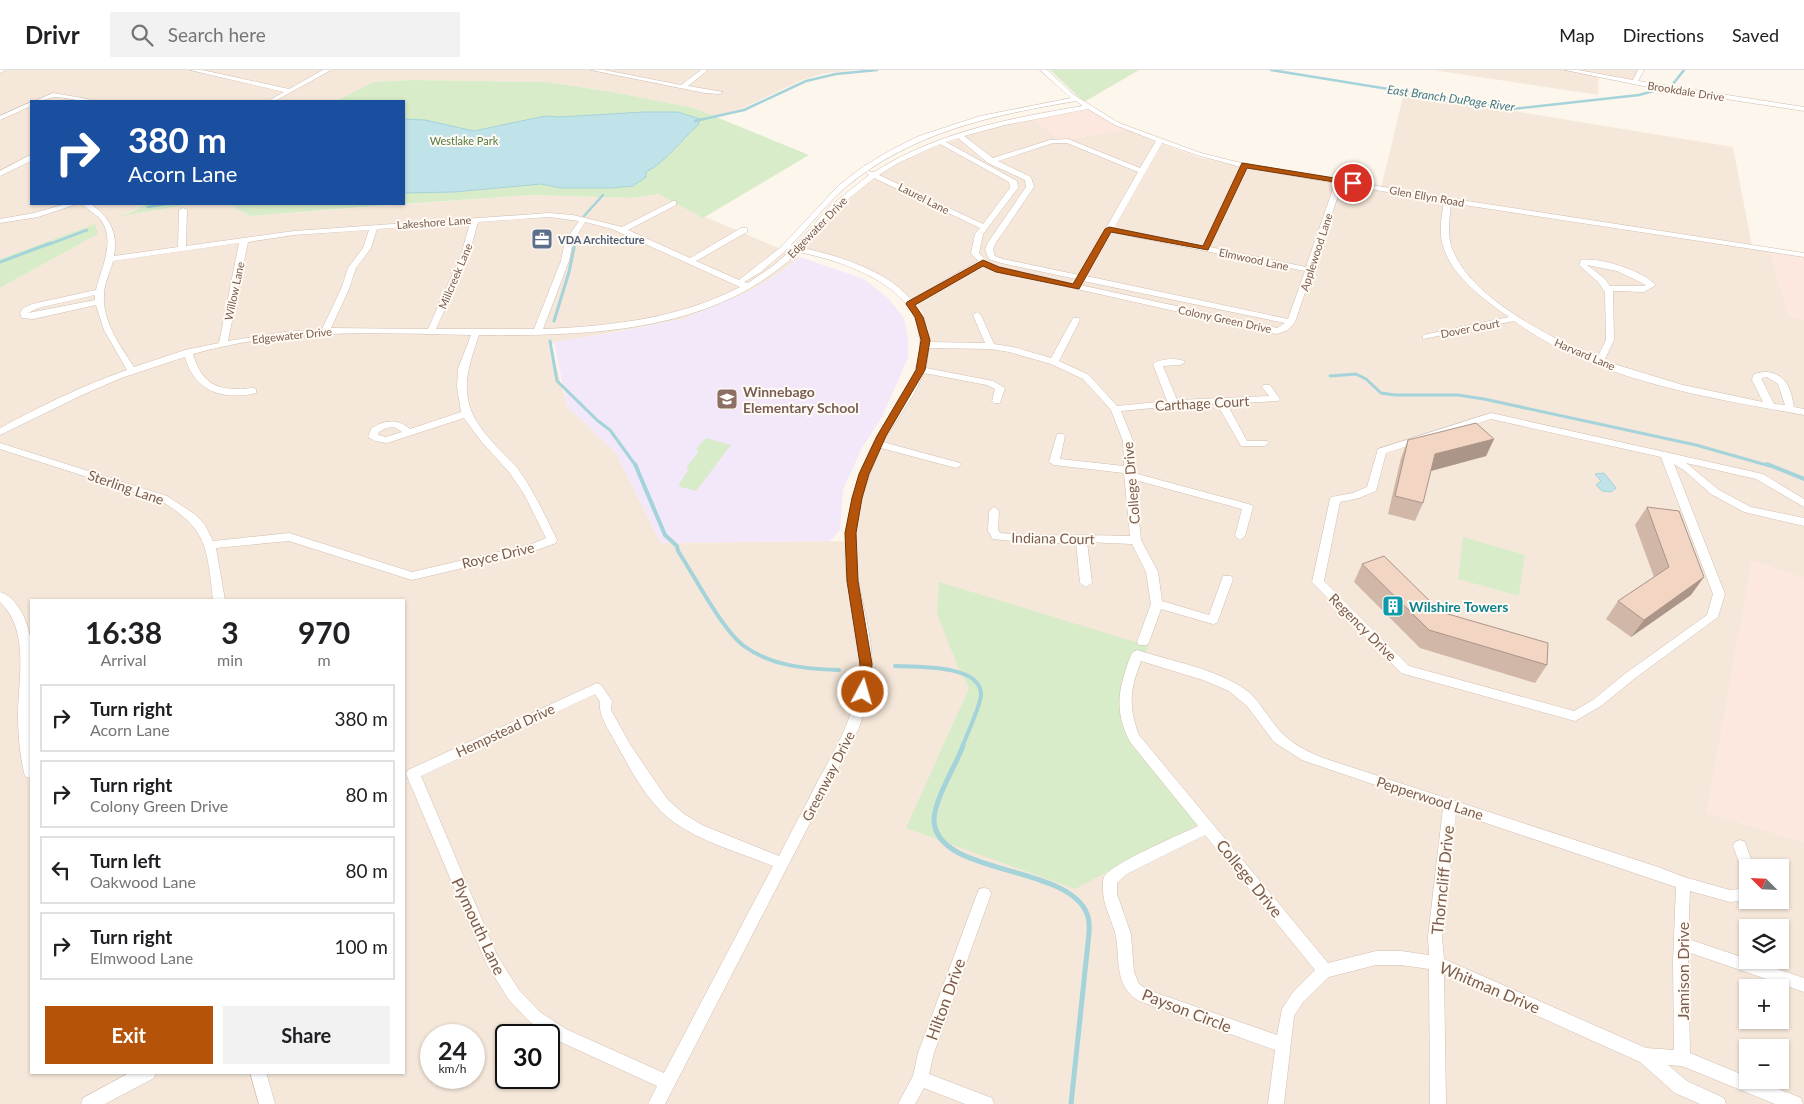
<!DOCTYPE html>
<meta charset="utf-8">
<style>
:root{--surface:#fff;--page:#f2f2f2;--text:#202124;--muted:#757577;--line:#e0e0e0;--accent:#b45309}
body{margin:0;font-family:Lato,sans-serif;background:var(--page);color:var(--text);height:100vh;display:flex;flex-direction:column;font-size:19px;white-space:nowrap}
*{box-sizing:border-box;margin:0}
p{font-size:16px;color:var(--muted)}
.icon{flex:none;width:28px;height:28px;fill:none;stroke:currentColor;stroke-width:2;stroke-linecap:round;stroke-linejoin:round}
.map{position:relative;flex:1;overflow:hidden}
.drawer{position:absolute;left:30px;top:529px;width:375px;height:475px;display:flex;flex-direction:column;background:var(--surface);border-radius:0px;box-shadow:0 1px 4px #0004}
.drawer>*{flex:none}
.banner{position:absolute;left:30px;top:30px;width:375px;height:105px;border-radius:0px;box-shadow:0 1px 4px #0004;background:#1a4fa0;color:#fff;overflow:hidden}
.needle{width:32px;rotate:294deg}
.tools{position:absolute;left:1739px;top:789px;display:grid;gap:10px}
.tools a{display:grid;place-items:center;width:50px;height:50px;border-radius:0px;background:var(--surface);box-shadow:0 1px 4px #0004;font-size:25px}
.speed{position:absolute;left:420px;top:954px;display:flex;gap:10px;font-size:25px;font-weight:700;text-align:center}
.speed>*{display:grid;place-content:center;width:65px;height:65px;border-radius:50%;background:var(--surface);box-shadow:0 1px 4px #0004;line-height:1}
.speed small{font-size:12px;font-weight:400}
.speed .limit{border:2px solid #111;border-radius:8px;background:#fff;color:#111}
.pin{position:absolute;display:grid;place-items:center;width:42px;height:42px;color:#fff;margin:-21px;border:2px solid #fff;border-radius:50%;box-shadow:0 1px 5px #0007}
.me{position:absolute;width:55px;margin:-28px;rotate:6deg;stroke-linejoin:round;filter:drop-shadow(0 0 4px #0008)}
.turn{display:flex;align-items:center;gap:18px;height:105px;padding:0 15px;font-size:22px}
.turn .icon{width:65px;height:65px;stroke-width:2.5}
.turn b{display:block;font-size:35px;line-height:42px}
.eta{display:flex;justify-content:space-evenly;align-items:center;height:85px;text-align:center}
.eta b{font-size:30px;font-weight:700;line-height:35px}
.cta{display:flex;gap:10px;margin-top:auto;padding:10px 15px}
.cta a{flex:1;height:58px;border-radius:0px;background:var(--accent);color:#fff;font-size:20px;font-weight:700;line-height:58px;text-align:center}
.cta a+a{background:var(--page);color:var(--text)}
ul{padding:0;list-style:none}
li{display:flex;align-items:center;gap:15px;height:68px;margin:0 10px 8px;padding:0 5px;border:2px solid var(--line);border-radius:0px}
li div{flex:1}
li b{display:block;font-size:19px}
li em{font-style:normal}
header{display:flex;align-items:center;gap:30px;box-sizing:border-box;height:70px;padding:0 25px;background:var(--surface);border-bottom:1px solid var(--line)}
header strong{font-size:24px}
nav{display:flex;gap:28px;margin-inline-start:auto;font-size:18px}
.search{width:350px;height:45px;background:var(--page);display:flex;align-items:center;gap:12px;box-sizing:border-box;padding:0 18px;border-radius:0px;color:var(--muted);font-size:19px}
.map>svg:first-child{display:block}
.residential{fill:#f5e8da;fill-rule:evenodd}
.commercial{fill:#fde8e0}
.education{fill:#f3e8fa}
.green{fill:#d8ecc9}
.water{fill:#bfe3e8;stroke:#a5d3da}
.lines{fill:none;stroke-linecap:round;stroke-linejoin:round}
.stream-far3{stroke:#a5d3da;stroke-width:2.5}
.stream-far2{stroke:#a5d3da;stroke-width:3}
.stream-far1{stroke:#a5d3da;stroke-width:4}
.stream{stroke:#a5d3da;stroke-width:5}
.minor-casing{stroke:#d1beb0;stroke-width:1}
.minor{fill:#fff;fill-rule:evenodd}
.wall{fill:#d1b7a8}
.shaded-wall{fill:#aa9588}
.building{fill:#f3d5c3;stroke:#aa9588}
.route{fill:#b45309;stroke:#753606}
.labels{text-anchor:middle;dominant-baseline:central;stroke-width:4;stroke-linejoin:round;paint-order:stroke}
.far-street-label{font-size:11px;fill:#7a5c4d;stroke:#fffaf3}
.far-park-label{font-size:11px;fill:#537a41;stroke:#fffaf3}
.far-service-label{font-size:11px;font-weight:bold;fill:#4e5e75;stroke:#fffaf3;text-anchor:start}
.far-water-label{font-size:12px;font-style:italic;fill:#437c86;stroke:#fffaf3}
.education-label{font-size:14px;font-weight:bold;fill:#785e54;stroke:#fffaf3;text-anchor:start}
.street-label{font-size:14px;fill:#7a5c4d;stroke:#fffaf3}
.culture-label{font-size:14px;font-weight:bold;fill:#0d838f;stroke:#fffaf3;text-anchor:start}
.near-street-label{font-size:16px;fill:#7a5c4d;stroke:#fffaf3}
</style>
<header>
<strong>Drivr</strong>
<div class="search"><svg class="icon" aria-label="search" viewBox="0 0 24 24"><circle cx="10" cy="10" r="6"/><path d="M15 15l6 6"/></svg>Search here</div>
<nav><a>Map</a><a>Directions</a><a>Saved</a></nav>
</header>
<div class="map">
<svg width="1804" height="1034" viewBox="0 0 1804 1034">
<rect width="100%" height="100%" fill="#fdf6ec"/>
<g class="residential">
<path d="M0,0H852L822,4L802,10L739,40L712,46L694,38L612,22L547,12L414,10L373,12L336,31H31V134H147L122,146L191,134H229L250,146L531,125L633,128L658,124L703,148L705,147L800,187L778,204L748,222L683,249L551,274L567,336L616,383L661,473L830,471L855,472L859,437L870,397L884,368L920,313L928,290L929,265L923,244L913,230L894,213L870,199L842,188L801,178L841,131L868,110L891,95L923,81L1000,54L1030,47L1060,69H1070L1127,59L1153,71L1198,87L1241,96L1393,123L1770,182L1789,246L1804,250V508L1752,491L1707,743L1804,772V1034H0V218L98,164L95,155L0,189ZM31,530H404V1002H31ZM1149,576L1130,620V638L1136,666L907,758L969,618ZM1748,798H1780V830H1748ZM1748,858H1780V890H1748ZM1748,918H1780V950H1748ZM431,965H474V1008H431ZM506,965H549V1008H506ZM1748,978H1780V1010H1748Z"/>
<path d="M1433,0H1640L1633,12L1599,6L1598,25Z"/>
<path d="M1404,23L1733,77L1752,176L1381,118Z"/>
</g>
<g class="commercial">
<path d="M1088,38L1127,59L1070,69H1060L1030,47Z"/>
<path d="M1770,182L1804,187V250L1789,246Z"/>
<path d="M1752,491L1804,508V772L1707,743Z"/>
</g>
<path class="education" d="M800,187L864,209L888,228L904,248L908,268V288L883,345L862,378L843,420L840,460L830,471L661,473L616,383L567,336L554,272L611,263L683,249L748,222L778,204Z"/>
<g class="green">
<path d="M1050,0H1139L1084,32Z"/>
<path d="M414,10L547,12L612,22L694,38L809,85L703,148L658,124L633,128L531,125L404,134V31H336L373,12Z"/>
<path d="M147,134H191L116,147L129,143Z"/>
<path d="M229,134H401L250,146Z"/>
<path d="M95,154L98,164L0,218V189Z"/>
<path d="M706,368L731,375L696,421L678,416L689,399L686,398L699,381L696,379Z"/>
<path d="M1463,467L1525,485L1519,526L1458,509Z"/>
<path d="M939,512L1149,576L1130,620V638L1136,666L1208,749L1075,819L906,758L969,618L958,597L937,544Z"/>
</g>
<g class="water">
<path d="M644,42H678L700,49L698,55C681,70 667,91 646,102V107L633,116L611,118H561L541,114L454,122L404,123V49L425,50L474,61L545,46L560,47Z"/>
<path d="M1604,403L1616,418L1611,422L1602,421L1596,415L1601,411L1595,404Z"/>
</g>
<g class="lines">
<g class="stream-far3">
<path d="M1271,0L1512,39L1639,25L1661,19"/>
<path d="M1673,14L1684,0"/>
<path d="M695,51L744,40L806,11L836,4L877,0"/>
<path d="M148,137L166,134"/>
<path d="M584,146L603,125"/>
<path d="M574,162L576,168L575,175"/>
<path d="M47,175L87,160"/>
</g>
<g class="stream-far2">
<path d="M0,192L51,173"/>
<path d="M554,251L569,202L575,173"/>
<path d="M550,271L557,311L598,351L610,360L636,396"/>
<path d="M1330,306L1356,304L1366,309L1381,323L1395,325H1458L1484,329L1696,375L1770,396"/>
</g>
<g class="stream-far1">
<path d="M635,394L665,465L677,476L678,481C694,505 722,560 744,576C771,596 806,599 839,600"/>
<path d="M1767,394L1804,409"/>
<path d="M895,596C915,597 982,594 981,625C981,634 966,667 962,677"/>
</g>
<path class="stream" d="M963,676C956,695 933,732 934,751C937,806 1068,794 1087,844C1090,850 1089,857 1089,863L1071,1034"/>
<g class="minor-casing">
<g id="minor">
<path d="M0,0H6L0,3Z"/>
<path d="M190,0H202L289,19L323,0H331L275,31H268L284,22Z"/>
<path d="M591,0H604L681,15L701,0H708L688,16L723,22L720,24L705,23Z"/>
<path d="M1040,0H1047L1074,25L1119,53L1201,83L1237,92L1448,128L1804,183V187L1451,133C1450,147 1447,161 1451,175C1466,226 1551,268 1597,288L1606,270L1605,222L1598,212L1579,195L1581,190C1601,187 1642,201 1656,215L1644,222L1613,221L1614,270L1604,291L1683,315L1763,332L1752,310L1753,305C1758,302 1763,302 1768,302C1788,305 1791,321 1794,337L1804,339V345C1706,327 1597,311 1514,251L1423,269V265L1509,247C1482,228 1445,202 1441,166C1440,155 1442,143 1444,132L1342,114L1295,252L1288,260L1277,264L988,199L982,196L914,235L924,248L929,272L985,273L973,245L977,242L981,245L994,274L1013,277L1051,288L1072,250L1073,248H1079L1080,250L1059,291L1089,305L1117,336L1167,331L1153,294C1160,289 1178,287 1185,292L1180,295L1163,296L1177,330L1269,326L1262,317L1264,315H1270L1280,329L1278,331L1227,334L1247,371H1267L1269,373L1264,376H1241L1217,334L1173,336L1121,341L1133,371L1134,403L1252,435L1253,437L1245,466L1240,470L1235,466L1242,439L1135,410L1141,470L1158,502L1162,531L1209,545L1223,506H1231L1233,509L1217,553L1213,554L1161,539L1149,572L1147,575H1139L1137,572L1151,534L1146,502L1132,474L1087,472L1092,513L1086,517L1080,513L1076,472L1041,474L993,469L988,461L989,441L994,437L999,441L998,460L1000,463C1044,467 1087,464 1130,466L1124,403L1054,395L1049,392L1057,364H1063L1065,366L1060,389L1124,396L1123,371L1111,340L1083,309L1051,294L1009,282L991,279L929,278L926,298L993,311L1005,318L1000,333H994L992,331L995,319L987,315L924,303L914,324L883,372L960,393L961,395L956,398L881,378C867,408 855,443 855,477C855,517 872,555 872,594C872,616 865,638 859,658L665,1034H648L657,1016L554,969L530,952L509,930L487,895L406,704L408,700L597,613L601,615L610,628L612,631L611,640L631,676L668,730L684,744L702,755L779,786C792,760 806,735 819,709C839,673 858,639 860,597C861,568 852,539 847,511C842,473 848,436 861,400C867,385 874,370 883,356C904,323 931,290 915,249C900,210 835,189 798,182C715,263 589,266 479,265C465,306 457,332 489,368C498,379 509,388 518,399C534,421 545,446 557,470L556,473L534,481L412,510L289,471L216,478L225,530H213C207,478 208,458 159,430L0,379V373L167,426L196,445L205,455L213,471L289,463L412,502L532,474L546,468L524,424L509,402L481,371L464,348L387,373L375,371L368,367L371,359C383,350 398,348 410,359L461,342L457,317L458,299L471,265C378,263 283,258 193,284C203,318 221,321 253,318L256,319V323C223,331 194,321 185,287L121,308L82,325L0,365V358C41,336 83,315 127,300L104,260L96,235L33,249L22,248L20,243L23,238L32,234L96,220C101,199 116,171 101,150C96,144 88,140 83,134H91C110,148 118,162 114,186L178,177L179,140L183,138L187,140L186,176L294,161L549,143L573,145L622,157L673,131H676V135L628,160L690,188L741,158H747V162L696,191L739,210L781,177L839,115L864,96L891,80L919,66L980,46L1071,28ZM1076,31L1083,36C1010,48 937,62 874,102L867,101L866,103L869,105L830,136L795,176L791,175C810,156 826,134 846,117C912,62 993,45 1076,31ZM1088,39L1115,55L1156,71L1140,98L1068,69L1050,70L993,88L964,66L1005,55ZM958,68L988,93L1025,110L1026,117L987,174L985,180L989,189L1001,193L1076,209L1074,214L991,195L979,183L983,164L1018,118L1017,111L946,72ZM1053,73H1067L1138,102L1079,205L1003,189L995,186L993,180L995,174L1034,117L1031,107L998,91ZM1162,73L1197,85L1241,97L1203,176L1114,158ZM940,74L1009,112L1010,118L983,154L879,105L898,93ZM1247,98L1335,113L1306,197L1210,177ZM874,108L980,158L975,164L971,183L978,191L911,230C891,202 834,184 802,178L836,139ZM549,147L579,151L565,171L561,191L534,259H436L469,185L478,152ZM585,152L612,159L740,217C678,249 611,256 543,259L569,191L573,171ZM470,153L461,185L428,259L331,258L349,219L356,198L371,178L377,159ZM369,160L363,178L348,198L341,219L322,259L284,262L228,271L248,172L294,165ZM1111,162L1305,201L1288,249L1086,206ZM239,173L219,273L185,280L134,297C121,277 102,251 104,225C104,214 110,202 113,191ZM787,179L791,180L773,196L748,213L744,212L761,202ZM1587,195L1617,201L1646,215L1643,216H1610L1604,208ZM1083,211L1285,253L1277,258L1080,215ZM95,225V230L28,243L38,238ZM1767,307L1778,314L1785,335L1774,334L1762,310V308ZM394,357L402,362L386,367L378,365L379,362L386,358ZM595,624L600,632C598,646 610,661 616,673C631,701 649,735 675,753C704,773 741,783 773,796L664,1003L566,959L540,942L519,920L497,885L421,706Z"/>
<path d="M1565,0H1578L1633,10L1638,0H1644L1638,11L1804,37V41L1653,18Z"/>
<path d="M53,23L88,29L91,31C79,32 67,27 54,27C48,28 42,31 35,31Z"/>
<path d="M31,32V36L0,50V46Z"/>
<path d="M28,86H31V91L0,106V101Z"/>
<path d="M66,134H77L38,147L0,153V149L34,143Z"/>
<path d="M1491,343L1763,404L1804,429V437L1756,409L1686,393L1719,420L1751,437L1804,448V456L1744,442L1711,424L1685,401L1674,394L1725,524L1718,547L1634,609L1601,636L1575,651L1401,603L1312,512L1330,429L1331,427L1353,423L1367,417L1378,379ZM1491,349L1661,387L1713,524L1707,545L1626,603L1593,630L1574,641L1409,596L1324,511L1340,432L1359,428L1376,421L1386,383Z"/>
<path d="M0,522C17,527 27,550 30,566L31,708L26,707L24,703C20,684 18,665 18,646C18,609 30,560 0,532Z"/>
<path d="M1137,580C1171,591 1217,599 1246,620C1259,630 1267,646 1278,659C1290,673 1306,681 1323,688L1658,797L1684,807L1730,820L1748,818V830H1749L1730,832L1690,821L1688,869L1804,908V922L1688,882L1690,983L1748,1007V1010H1756L1801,1028L1803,1034H1775L1682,996L1668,995L1687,1011L1724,1028L1726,1034H1700L1675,1023L1640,992L1444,904L1446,1034H1430L1429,899L1401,895H1376L1329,907L1303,932L1294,946L1284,1034H1268L1275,980L1139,931C1117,917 1119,897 1117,874C1116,856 1104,840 1103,822C1103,818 1102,811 1104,807C1112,793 1179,765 1198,756L1130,672C1113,639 1119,617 1131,585L1133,582ZM1141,591L1203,610L1229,621L1247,636L1274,672L1302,690L1443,738L1428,867L1429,885L1401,881H1376L1328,893L1139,665C1128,636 1130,620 1141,591ZM1456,743L1676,817L1673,891L1674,980L1646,978L1444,889L1442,867ZM1205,765L1315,900L1293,922L1282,939L1277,965L1148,920L1139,914L1134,902L1131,864L1117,824V813L1127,804Z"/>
<path d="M1740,770L1745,772L1754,798H1748V805L1743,803L1733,776L1735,772Z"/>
<path d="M984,818L989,819L991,824L934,983L929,1004L992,1028L994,1034H965L924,1018L915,1034H898L913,1006L918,983L977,824L979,819Z"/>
<path d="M131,1002H156L154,1008L105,1034H81L83,1028Z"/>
<path d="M250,1002H266L275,1034H259Z"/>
</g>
</g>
<use href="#minor" class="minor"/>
</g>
<g class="wall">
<path d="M1494,369L1486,386L1431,401L1423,433L1415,451L1388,444L1401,388L1408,370Z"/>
<path d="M1647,437L1691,525L1631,567L1606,549L1618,531L1654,507L1635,455Z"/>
<path d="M1362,494L1441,542L1547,595L1535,613L1420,578L1354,512Z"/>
</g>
<g class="shaded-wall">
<path d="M1494,369L1486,386L1427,402L1435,384Z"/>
<path d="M1704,507L1691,525L1631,567L1644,550Z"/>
</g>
<g class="building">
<path d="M1476,353L1494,369L1435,384L1423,433L1395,426L1408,370Z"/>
<path d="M1647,437L1679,441L1704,507L1644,550L1618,531L1669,497Z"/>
<path d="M1384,486L1441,542L1548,573L1547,595L1429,560L1362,494Z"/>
</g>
<path class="route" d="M1242,93L1353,111L1357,113L1353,115L1247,98L1208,180L1111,162L1079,219L996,202L983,196L915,235L923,247L930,270L925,300L886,366L869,404L862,428L856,463L858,511L872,594L869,622L867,626H858L857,622L860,594L847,511L845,463L852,428L859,404L877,366L916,300L921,270L915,247L906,234L907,232L983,190L999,197L1073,214L1105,159L1109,157L1203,176Z"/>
<defs>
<g id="office-square" transform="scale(1.125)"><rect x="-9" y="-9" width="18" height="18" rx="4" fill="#5c6f8a" stroke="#fffaf3"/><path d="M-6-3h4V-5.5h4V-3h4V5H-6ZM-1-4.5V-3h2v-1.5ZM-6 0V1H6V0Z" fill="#fff"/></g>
<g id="school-square" transform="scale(1.125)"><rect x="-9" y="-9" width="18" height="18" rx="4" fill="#8d6e63" stroke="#fffaf3"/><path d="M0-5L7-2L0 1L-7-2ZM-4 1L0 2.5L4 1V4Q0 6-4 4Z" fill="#fff"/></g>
<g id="building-square" transform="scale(1.125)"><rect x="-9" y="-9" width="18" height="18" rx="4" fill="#0f9aa8" stroke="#fffaf3"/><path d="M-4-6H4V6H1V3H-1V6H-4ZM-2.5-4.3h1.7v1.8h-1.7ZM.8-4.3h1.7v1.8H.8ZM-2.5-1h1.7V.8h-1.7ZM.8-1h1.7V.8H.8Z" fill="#fff"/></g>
</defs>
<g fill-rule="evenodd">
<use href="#office-square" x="542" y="169"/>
<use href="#school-square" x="727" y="329"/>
<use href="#building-square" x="1393" y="536"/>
</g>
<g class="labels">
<g class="far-street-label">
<text transform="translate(1686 21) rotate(9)">Brookdale Drive</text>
<text transform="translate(1427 126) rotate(10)">Glen Ellyn Road</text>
<text transform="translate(924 128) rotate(27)">Laurel Lane</text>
<text transform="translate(434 152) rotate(-4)">Lakeshore Lane</text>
<text transform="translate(817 157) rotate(-46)">Edgewater Drive</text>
<text transform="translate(1316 182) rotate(-72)">Applewood Lane</text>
<text transform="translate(1254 189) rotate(12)">Elmwood Lane</text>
<text transform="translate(455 206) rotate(-67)">Millcreek Lane</text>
<text transform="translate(234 221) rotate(-78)">Willow Lane</text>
<text transform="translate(1225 249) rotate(12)">Colony Green Drive</text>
<text transform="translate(1470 258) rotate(-11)">Dover Court</text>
<text transform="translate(292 265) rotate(-6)">Edgewater Drive</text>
<text transform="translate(1585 284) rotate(23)">Harvard Lane</text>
</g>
<g class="far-park-label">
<text x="464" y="70">Westlake Park</text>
</g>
<g class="far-service-label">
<text x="558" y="169">VDA Architecture</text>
</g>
<g class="far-water-label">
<text transform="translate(1451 28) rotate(8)">East Branch DuPage River</text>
</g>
<g class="education-label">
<text x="743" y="321">Winnebago<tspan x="743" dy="16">Elementary School</tspan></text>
</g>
<g class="street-label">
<text transform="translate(1202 333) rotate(-3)">Carthage Court</text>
<text transform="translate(1131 413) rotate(-95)">College Drive</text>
<text transform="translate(126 417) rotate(19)">Sterling Lane</text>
<text transform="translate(1053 468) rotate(1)">Indiana Court</text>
<text transform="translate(498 485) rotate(-13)">Royce Drive</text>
<text transform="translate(1363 557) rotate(45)">Regency Drive</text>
<text transform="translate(505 660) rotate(-25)">Hempstead Drive</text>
<text transform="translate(828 706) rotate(-63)">Greenway Drive</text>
<text transform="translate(1430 728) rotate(18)">Pepperwood Lane</text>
</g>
<g class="culture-label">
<text x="1409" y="536">Wilshire Towers</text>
</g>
<g class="near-street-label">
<text transform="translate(1250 808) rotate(51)">College Drive</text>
<text transform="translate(1442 810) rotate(-84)">Thorncliff Drive</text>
<text transform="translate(479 856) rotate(65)">Plymouth Lane</text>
<text transform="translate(1682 901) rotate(-90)">Jamison Drive</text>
<text transform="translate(1490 917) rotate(23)">Whitman Drive</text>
<text transform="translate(945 929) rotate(-70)">Hilton Drive</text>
<text transform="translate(1187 940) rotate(21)">Payson Circle</text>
</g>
</g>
</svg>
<div class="tools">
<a><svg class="needle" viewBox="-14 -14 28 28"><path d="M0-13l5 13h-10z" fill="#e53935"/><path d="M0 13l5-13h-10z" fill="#757577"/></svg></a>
<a><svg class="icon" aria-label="layers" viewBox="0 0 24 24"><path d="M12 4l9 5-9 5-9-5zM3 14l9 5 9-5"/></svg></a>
<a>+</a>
<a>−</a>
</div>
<div class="speed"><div>24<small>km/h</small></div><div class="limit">30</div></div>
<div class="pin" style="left:1353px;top:113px;background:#d93025"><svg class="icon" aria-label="arrive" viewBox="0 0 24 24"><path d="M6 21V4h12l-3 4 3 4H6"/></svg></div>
<svg class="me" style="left:863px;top:622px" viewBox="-20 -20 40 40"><circle r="17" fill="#b45309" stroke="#fff" stroke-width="3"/><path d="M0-11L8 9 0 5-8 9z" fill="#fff"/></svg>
<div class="banner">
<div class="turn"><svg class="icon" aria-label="right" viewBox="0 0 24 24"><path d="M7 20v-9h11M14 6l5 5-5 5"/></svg><div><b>380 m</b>Acorn Lane</div></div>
</div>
<section class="drawer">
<div class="eta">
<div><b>16:38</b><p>Arrival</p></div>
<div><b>3</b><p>min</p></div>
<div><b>970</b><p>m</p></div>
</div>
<ul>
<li><svg class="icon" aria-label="right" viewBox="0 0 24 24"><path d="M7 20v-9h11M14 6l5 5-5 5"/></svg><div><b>Turn right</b><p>Acorn Lane</p></div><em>380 m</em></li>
<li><svg class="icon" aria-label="right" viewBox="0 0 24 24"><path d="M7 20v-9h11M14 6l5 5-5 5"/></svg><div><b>Turn right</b><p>Colony Green Drive</p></div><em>80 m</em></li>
<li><svg class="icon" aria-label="left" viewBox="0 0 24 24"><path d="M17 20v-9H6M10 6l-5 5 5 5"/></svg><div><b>Turn left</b><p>Oakwood Lane</p></div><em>80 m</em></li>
<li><svg class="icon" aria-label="right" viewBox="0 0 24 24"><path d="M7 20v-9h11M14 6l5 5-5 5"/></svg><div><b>Turn right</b><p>Elmwood Lane</p></div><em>100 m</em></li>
</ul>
<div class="cta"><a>Exit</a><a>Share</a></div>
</section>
</div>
